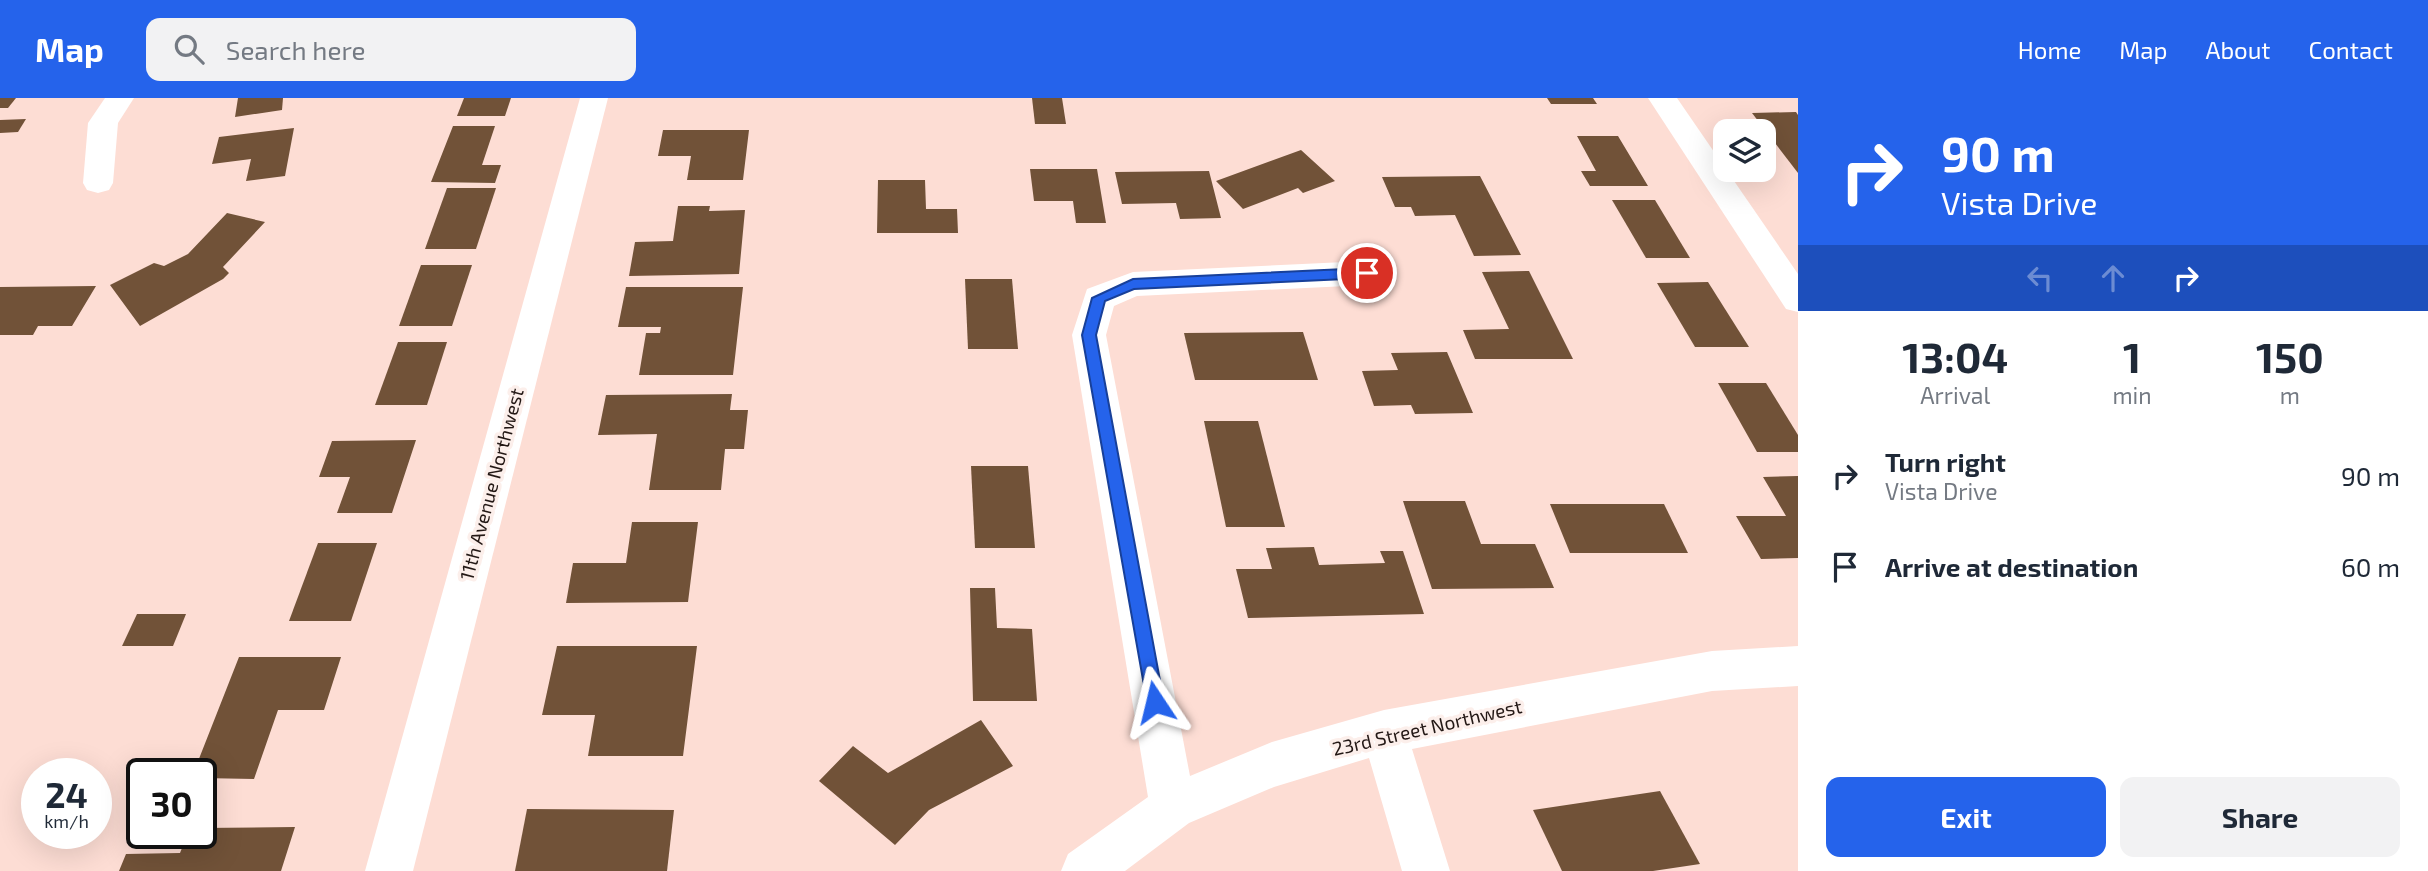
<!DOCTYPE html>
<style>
:root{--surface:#fff;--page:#f2f2f3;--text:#1f2937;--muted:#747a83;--accent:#2563eb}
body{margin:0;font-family:"Exo 2",sans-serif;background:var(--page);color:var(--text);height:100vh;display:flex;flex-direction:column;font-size:26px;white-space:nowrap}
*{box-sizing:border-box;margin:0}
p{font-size:23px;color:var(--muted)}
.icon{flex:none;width:38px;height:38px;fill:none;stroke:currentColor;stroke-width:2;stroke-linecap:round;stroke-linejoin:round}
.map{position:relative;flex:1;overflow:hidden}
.details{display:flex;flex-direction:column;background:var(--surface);width:630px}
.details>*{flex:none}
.banner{background:#2563eb;color:#fff;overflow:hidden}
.controls{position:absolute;left:1713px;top:21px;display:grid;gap:14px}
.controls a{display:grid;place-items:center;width:63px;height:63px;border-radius:14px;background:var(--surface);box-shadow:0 7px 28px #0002;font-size:35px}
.speed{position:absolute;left:21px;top:660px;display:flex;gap:14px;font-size:35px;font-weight:700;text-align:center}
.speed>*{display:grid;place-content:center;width:91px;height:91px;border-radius:50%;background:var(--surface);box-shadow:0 7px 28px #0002;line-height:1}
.speed small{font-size:18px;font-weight:400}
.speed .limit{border:4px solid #111;border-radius:10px;background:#fff;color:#111}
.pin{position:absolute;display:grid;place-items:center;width:60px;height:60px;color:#fff;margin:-30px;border:4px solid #fff;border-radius:50%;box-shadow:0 2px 7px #0007}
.me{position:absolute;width:77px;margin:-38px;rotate:350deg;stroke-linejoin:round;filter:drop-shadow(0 0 5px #0008)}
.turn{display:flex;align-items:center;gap:24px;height:147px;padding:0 28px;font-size:32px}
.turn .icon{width:91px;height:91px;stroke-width:2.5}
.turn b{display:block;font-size:49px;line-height:60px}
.lanes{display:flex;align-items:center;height:66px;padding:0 28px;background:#0003;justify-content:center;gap:35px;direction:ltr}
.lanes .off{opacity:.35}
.eta{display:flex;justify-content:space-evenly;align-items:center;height:119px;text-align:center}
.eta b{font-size:42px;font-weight:700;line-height:49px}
.primary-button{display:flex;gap:14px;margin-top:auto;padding:14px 28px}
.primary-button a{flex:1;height:80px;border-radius:14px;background:var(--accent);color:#fff;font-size:28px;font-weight:700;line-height:80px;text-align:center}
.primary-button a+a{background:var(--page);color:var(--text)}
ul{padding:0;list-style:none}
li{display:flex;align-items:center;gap:21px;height:91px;padding:0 28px}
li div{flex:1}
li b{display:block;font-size:26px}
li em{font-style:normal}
header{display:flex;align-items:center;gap:42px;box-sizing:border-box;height:98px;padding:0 35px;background:var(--accent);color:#fff}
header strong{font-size:33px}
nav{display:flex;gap:38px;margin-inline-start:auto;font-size:24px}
.search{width:490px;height:63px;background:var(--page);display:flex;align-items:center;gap:18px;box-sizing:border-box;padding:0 24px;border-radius:14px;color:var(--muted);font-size:26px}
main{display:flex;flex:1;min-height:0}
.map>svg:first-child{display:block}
.building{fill:#715238}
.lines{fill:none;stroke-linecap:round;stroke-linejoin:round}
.minor{fill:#fff;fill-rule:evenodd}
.route{fill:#2563eb;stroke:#184099;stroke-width:2}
.labels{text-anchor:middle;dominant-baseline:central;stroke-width:7;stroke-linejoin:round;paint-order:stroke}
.street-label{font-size:19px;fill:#231815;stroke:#fcefeb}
</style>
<header>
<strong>Map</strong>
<div class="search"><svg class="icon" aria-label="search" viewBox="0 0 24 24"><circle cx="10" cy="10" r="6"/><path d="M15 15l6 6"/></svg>Search here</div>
<nav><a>Home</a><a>Map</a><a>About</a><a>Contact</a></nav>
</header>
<main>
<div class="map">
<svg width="1798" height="773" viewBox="0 0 1798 773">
<rect width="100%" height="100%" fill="#fdddd4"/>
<g class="building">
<path d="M0,0H16L8,10H0Z"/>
<path d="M238,0H283L282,12L235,19Z"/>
<path d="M464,0H511L505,18H457Z"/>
<path d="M1032,0H1062L1066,26H1035Z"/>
<path d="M1547,0H1593L1597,6H1551Z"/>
<path d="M1796,14L1798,17V75L1752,15Z"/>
<path d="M26,21L18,34L0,35V22Z"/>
<path d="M453,28H495L482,67H501L495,85L431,84Z"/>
<path d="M294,30L285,78L246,83L251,61L212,66L219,39Z"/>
<path d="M663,32H749L743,82H687L691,58H658Z"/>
<path d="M1577,38H1618L1648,88H1590L1581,73H1596Z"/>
<path d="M1301,52L1335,83L1303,95L1298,90L1243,111L1216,83Z"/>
<path d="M1030,71H1097L1106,125H1076L1073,103H1034Z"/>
<path d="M1209,73L1221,120L1180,121L1176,105L1122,106L1115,74Z"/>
<path d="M1480,78L1521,157L1474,158L1455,117L1415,118L1411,109H1395L1382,79Z"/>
<path d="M878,82H925L926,111H957L958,135H877Z"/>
<path d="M447,90H496L476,151H425Z"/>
<path d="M1612,102H1655L1690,160H1646Z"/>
<path d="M678,108H710L709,113L745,112L739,176L629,178L635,144L673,143Z"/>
<path d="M227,115L265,124L223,169L229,175L223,181L140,228L110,187L154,165L164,168L188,156Z"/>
<path d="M421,167H472L452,228H399Z"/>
<path d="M1529,173L1573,261H1475L1463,232L1509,231L1482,174Z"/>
<path d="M965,181H1012L1018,251H968Z"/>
<path d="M1708,184L1749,249H1695L1657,185Z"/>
<path d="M96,188L72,228H38L33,237H0V189Z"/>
<path d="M626,189H743L733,277H639L646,235H660L661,229H618Z"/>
<path d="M1303,234L1318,282H1195L1184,235Z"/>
<path d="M398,244H447L427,307H375Z"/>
<path d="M1447,254L1473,315L1415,316L1411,307L1374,308L1362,273L1398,272L1391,255Z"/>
<path d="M1718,285H1766L1798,337V354H1757Z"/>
<path d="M732,296L730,312H748L744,351H725L721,392H649L657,336L598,337L606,297Z"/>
<path d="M1204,323H1258L1285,429H1226Z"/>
<path d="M416,342L392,415H337L350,379H319L332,343Z"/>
<path d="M971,368H1028L1035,450H975Z"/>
<path d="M1798,378V460L1761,461L1736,418H1786L1763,379Z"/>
<path d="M1403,403H1465L1481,446H1535L1554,490L1432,491Z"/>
<path d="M1550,406H1664L1688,455H1570Z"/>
<path d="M632,424H698L688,504L566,505L573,465H626Z"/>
<path d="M318,445H377L351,523H289Z"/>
<path d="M1314,449L1319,467L1385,465L1380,453H1403L1424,516L1248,520L1236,471H1272L1266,450Z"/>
<path d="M970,490H995L997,530L1032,531L1037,603H973Z"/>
<path d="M137,516H186L173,548H122Z"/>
<path d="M557,548H697L683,658H588L595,617H542Z"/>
<path d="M239,559H341L324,612H278L254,681L201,680V676H193Z"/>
<path d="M981,622L1013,668L929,712L895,747L819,683L853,648L888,675Z"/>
<path d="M1660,693L1700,766L1653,773H1562L1533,712Z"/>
<path d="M527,711L674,712L667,773H515Z"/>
<path d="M295,729L281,773H119L126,756L180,755L188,735H201V730Z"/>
</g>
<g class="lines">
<g class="minor">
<path d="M105,0H134L118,25L113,85L109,92L98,95L87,92L83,85L88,25Z"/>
<path d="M580,0H608L413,773H365Z"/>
<path d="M1648,0H1677L1798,176V214L1786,211Z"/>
<path d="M1367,163L1379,167L1384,175L1379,183L1367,187L1137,198L1114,208L1106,237L1190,678L1272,644L1384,612L1712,553L1798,548V588L1712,593L1412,651L1450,773H1402L1369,660L1274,689L1189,725L1125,773H1061L1068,756L1148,699L1072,237L1087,191L1133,174Z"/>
</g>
</g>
<path class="route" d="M1367,170L1374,175L1367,180L1134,191L1105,203L1096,237L1164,604L1161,610L1155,613L1148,610L1082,237L1092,200L1133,181Z"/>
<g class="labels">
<g class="street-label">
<text transform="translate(491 386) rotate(-75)">11th Avenue Northwest</text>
<text transform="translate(1427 629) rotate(-13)">23rd Street Northwest</text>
</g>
</g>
</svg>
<div class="controls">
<a><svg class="icon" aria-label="layers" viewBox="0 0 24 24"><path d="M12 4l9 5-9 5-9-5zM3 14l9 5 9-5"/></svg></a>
</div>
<div class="speed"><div>24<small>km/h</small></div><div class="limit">30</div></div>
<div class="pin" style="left:1367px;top:175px;background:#d93025"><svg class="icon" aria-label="arrive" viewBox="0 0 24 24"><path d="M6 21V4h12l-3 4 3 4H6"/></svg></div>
<svg class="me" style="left:1155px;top:604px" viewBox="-20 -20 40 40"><path d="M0-17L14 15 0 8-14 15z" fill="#2563eb" stroke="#fff" stroke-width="4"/></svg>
</div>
<section class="details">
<div class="banner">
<div class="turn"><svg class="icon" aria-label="right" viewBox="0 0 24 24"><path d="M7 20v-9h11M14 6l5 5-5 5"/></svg><div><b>90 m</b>Vista Drive</div></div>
<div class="lanes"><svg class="icon off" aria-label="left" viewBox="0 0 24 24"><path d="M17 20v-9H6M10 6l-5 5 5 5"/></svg><svg class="icon off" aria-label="ahead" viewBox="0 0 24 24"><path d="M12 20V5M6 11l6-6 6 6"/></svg><svg class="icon" aria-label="right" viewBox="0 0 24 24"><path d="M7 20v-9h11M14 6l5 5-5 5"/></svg></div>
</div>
<div class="eta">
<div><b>13:04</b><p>Arrival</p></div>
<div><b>1</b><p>min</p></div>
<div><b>150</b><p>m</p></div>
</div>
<ul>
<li><svg class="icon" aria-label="right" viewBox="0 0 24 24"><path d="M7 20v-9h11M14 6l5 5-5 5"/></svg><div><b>Turn right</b><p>Vista Drive</p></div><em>90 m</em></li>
<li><svg class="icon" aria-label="arrive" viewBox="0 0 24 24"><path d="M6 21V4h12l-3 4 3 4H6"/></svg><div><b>Arrive at destination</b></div><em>60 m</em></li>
</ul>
<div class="primary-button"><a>Exit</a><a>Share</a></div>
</section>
</main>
